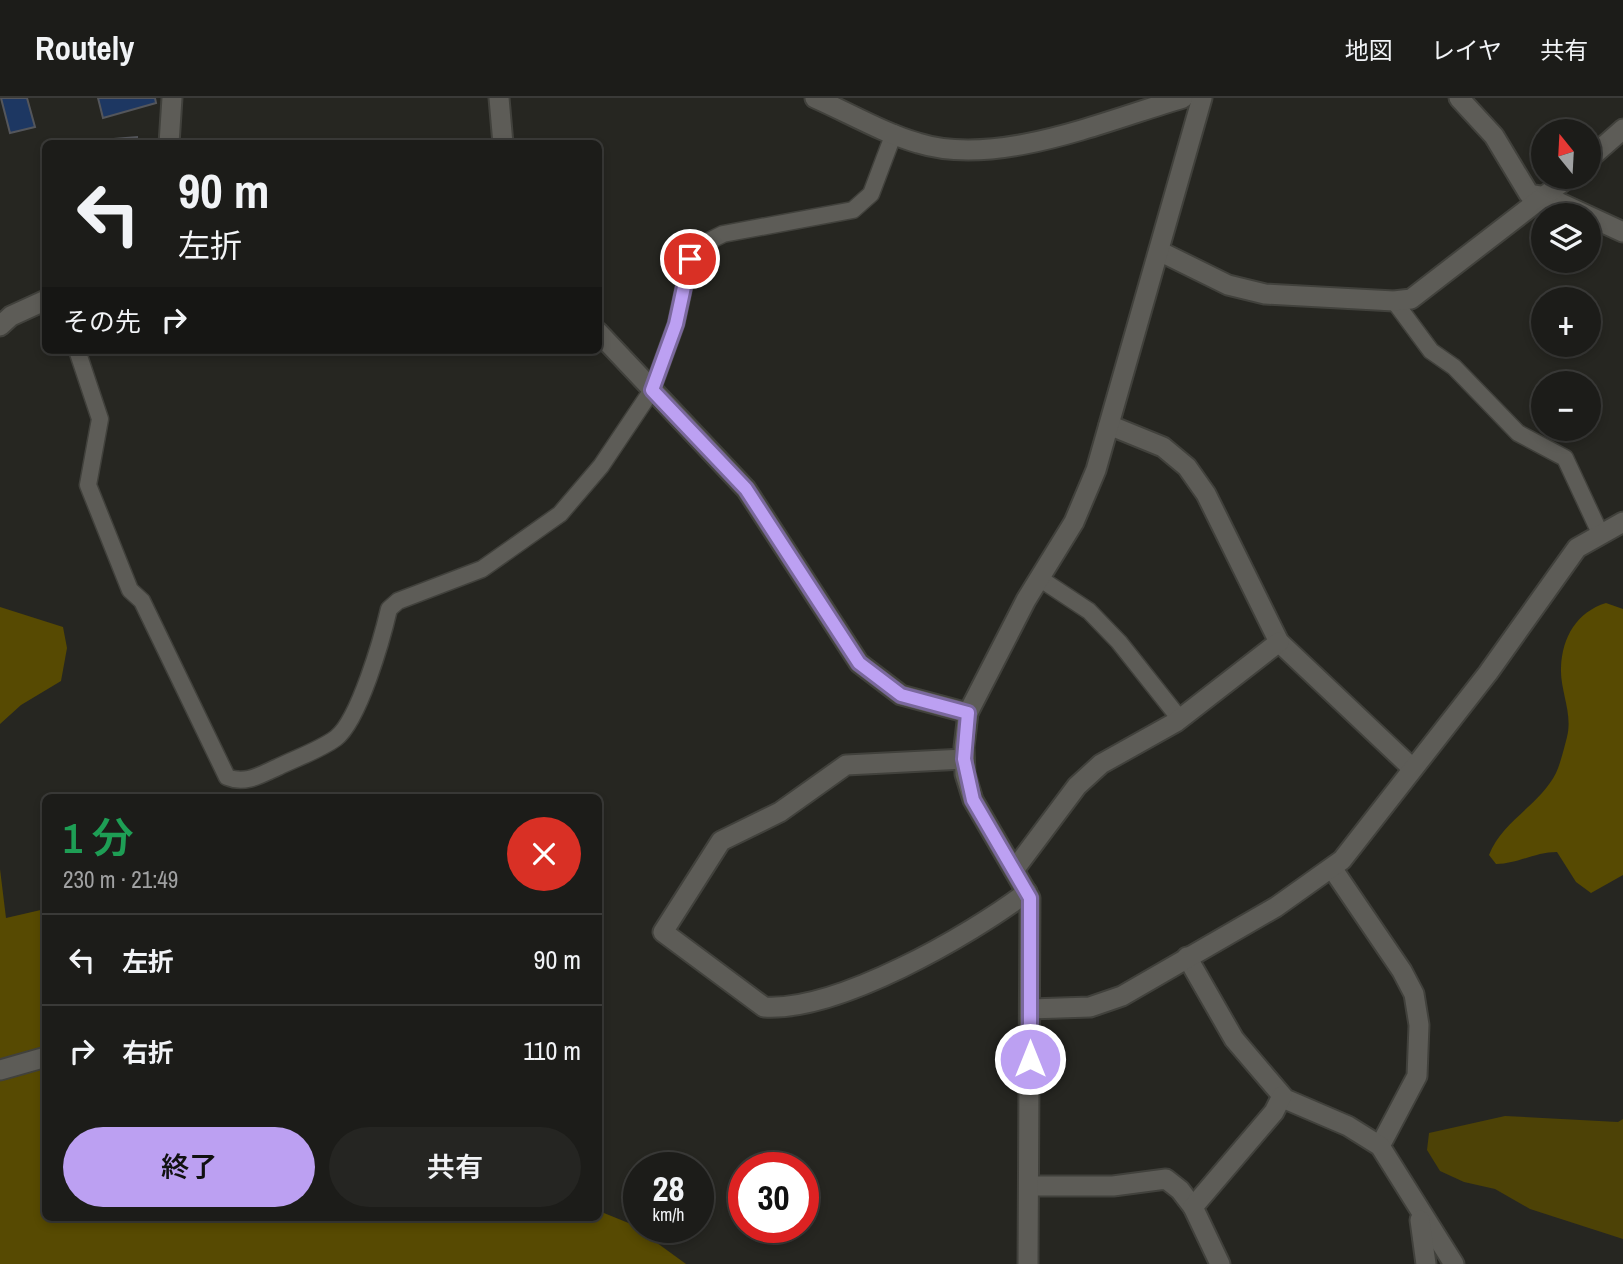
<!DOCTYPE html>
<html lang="ja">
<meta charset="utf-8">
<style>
:root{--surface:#1c1c19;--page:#252522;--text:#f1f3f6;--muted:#a0a1a2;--line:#3a3a38;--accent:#bca0f2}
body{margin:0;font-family:"Archivo Narrow","Noto Sans JP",sans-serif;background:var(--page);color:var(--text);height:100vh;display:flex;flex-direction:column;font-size:26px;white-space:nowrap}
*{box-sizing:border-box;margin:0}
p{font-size:23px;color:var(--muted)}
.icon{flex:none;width:38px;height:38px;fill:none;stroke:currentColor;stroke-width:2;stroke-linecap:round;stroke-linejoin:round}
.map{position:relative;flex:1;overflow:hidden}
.drawer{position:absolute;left:42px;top:696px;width:560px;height:427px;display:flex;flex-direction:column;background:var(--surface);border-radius:10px;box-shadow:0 4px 10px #0003,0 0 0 2px var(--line)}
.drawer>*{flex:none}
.hud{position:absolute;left:42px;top:42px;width:560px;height:214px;border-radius:10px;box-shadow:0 4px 10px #0003,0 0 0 2px var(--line);background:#1c1c19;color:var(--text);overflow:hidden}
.needle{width:46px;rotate:342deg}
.tools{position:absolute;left:1531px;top:21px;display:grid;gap:14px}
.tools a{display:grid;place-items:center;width:70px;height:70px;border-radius:50%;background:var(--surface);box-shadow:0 4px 10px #0003,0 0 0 2px var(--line);font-size:35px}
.speed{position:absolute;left:623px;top:1054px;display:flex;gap:14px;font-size:35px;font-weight:700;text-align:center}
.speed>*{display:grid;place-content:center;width:91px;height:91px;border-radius:50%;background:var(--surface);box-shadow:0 4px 10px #0003,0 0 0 2px var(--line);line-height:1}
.speed small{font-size:18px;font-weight:400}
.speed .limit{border:10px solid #d22;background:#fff;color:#111}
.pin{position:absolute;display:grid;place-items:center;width:60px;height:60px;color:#fff;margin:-30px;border:4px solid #fff;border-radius:50%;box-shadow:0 2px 7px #0007}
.me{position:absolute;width:77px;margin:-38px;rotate:0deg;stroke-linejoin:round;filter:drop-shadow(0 0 5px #0008)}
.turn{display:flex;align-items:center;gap:24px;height:147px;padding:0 21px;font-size:32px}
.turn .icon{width:91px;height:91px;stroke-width:2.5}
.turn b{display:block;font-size:49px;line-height:60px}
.then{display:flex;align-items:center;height:66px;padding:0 21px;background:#0003;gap:14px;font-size:26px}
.round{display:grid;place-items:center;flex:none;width:74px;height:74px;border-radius:37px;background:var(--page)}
.overview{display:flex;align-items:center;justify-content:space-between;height:119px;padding:0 21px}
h1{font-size:42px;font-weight:600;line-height:52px;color:#1e9e55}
.button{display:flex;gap:14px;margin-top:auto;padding:14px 21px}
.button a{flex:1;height:80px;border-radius:42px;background:var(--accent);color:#111;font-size:28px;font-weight:600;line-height:80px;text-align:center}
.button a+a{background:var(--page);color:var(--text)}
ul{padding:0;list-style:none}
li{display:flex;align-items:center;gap:21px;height:91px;padding:0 21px;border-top:2px solid var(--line)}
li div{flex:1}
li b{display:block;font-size:26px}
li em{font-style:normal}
header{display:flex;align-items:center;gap:42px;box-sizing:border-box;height:98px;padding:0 35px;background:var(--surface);border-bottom:2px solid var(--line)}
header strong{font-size:33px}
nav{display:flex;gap:38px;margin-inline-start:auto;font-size:24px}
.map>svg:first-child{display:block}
.green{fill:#4d4206}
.forest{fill:#574a02}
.building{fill:#1d3762;stroke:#54565b;stroke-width:2}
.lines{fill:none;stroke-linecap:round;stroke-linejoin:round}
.service-casing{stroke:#41413c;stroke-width:19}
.minor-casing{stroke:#41413c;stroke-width:23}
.service{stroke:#5d5c57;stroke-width:16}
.minor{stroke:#5d5c57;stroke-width:19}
.route-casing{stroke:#7a689d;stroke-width:18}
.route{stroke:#bca0f2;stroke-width:12}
</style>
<header>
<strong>Routely</strong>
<nav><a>地図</a><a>レイヤ</a><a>共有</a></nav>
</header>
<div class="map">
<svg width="1623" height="1166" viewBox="0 0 1623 1166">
<rect width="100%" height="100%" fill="#262621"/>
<path class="green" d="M1505,1018L1618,1024L1623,1021V1141L1530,1111L1495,1091L1464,1084L1440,1073L1427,1052L1429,1035Z"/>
<g class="forest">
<path d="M1606,505L1623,511V777L1591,795L1576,784L1557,754C1535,754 1517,766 1496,766L1489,757C1502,723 1540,707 1556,675C1561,664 1564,650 1567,639C1573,615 1560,593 1561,570C1562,539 1577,514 1606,505Z"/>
<path d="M0,509L63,529L67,550L61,583L21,607L0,626Z"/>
<path d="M0,771L6,820L45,811L46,1120H598L599,1113L631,1126L686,1166H0Z"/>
</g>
<g class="building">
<path d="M1,0H27L35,29L10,35Z"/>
<path d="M98,0H155L156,5L103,20Z"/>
<path d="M137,39V46H102V42Z"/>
</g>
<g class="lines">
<g class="service-casing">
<g id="service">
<path d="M1394,203L1431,253L1454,269L1518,335L1565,360L1600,435"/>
<path d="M77,252L100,321L88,387L130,492L142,503L227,679C246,687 262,676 278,669C296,660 320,652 336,640C359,622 382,541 389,511L398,503L482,471L560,416L601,368L652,292L676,226L690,161L705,145L723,136L853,112L871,96L894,35"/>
<path d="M1039,480L1089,513L1119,544L1180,621"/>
</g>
</g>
<g class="minor-casing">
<g id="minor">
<path d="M499,0L503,46"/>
<path d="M815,0C849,15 883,35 918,45C997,70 1107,22 1183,0"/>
<path d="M1459,0L1494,38L1529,96L1547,99L1623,134"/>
<path d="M169,46L172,0"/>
<path d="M1589,61L1623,31"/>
<path d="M1159,153L1228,187L1265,196L1394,203L1411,201L1569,79"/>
<path d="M0,228L11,218L46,202"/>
<path d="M598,234L746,391L859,565L901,597L968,615"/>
<path d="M1109,327L1163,349L1187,369L1206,396L1279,544L1412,670"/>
<path d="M964,661L846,667L780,714L721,743L663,834L764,909C837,914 969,838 1027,794"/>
<path d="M1332,770L1402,873L1414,896L1419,927L1417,978L1380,1048"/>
<path d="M1014,772L1077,688L1101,666L1176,624L1279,544"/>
<path d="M1187,859L1234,941L1285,1001L1348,1028L1380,1048L1454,1166"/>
<path d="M1030,911L1090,909L1122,898L1276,809L1342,762L1488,575L1577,450L1623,424"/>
<path d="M0,972L46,959"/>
<path d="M1029,1088H1113L1166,1081L1180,1092L1193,1109"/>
<path d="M1420,1122L1426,1166"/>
<path d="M1028,1166L1030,800L973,702L965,676L964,649L968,615L1026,502L1074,424L1096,372L1202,0"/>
<path d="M1220,1166L1193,1109L1274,1014L1282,998"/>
</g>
</g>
<use href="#service" class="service"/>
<use href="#minor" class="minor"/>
</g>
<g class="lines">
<g class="route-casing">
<path id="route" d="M690,161L676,226L652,292L746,391L859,565L901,597L968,615L964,661L973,702L1030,800V961"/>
</g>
<use href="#route" class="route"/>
</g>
</svg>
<div class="tools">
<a><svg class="needle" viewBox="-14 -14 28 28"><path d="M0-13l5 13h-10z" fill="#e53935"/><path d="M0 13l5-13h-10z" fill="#a0a1a2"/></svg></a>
<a><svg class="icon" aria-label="layers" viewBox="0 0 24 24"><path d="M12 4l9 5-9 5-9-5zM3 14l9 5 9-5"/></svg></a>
<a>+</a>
<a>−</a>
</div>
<div class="speed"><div>28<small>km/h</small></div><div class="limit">30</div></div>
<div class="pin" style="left:690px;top:161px;background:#d93025"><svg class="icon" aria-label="arrive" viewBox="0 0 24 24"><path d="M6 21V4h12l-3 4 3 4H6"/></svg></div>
<svg class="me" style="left:1030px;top:961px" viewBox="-20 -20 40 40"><circle r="17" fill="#bca0f2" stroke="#fff" stroke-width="3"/><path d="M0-11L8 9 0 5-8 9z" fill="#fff"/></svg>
<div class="hud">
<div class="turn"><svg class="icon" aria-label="left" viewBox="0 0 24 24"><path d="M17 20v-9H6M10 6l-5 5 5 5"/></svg><div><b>90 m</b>左折</div></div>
<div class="then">その先<svg class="icon" aria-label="right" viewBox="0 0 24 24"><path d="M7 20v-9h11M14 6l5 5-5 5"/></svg></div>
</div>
<section class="drawer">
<div class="overview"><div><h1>1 分</h1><p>230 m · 21:49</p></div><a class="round" style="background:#d93025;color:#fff"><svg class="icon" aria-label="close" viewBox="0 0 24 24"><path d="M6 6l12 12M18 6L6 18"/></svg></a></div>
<ul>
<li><svg class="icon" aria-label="left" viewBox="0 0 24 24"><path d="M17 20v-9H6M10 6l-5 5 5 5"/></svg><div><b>左折</b></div><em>90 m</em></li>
<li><svg class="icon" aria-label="right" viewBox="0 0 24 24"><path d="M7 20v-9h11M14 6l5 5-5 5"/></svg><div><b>右折</b></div><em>110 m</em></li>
</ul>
<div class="button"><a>終了</a><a>共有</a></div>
</section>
</div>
